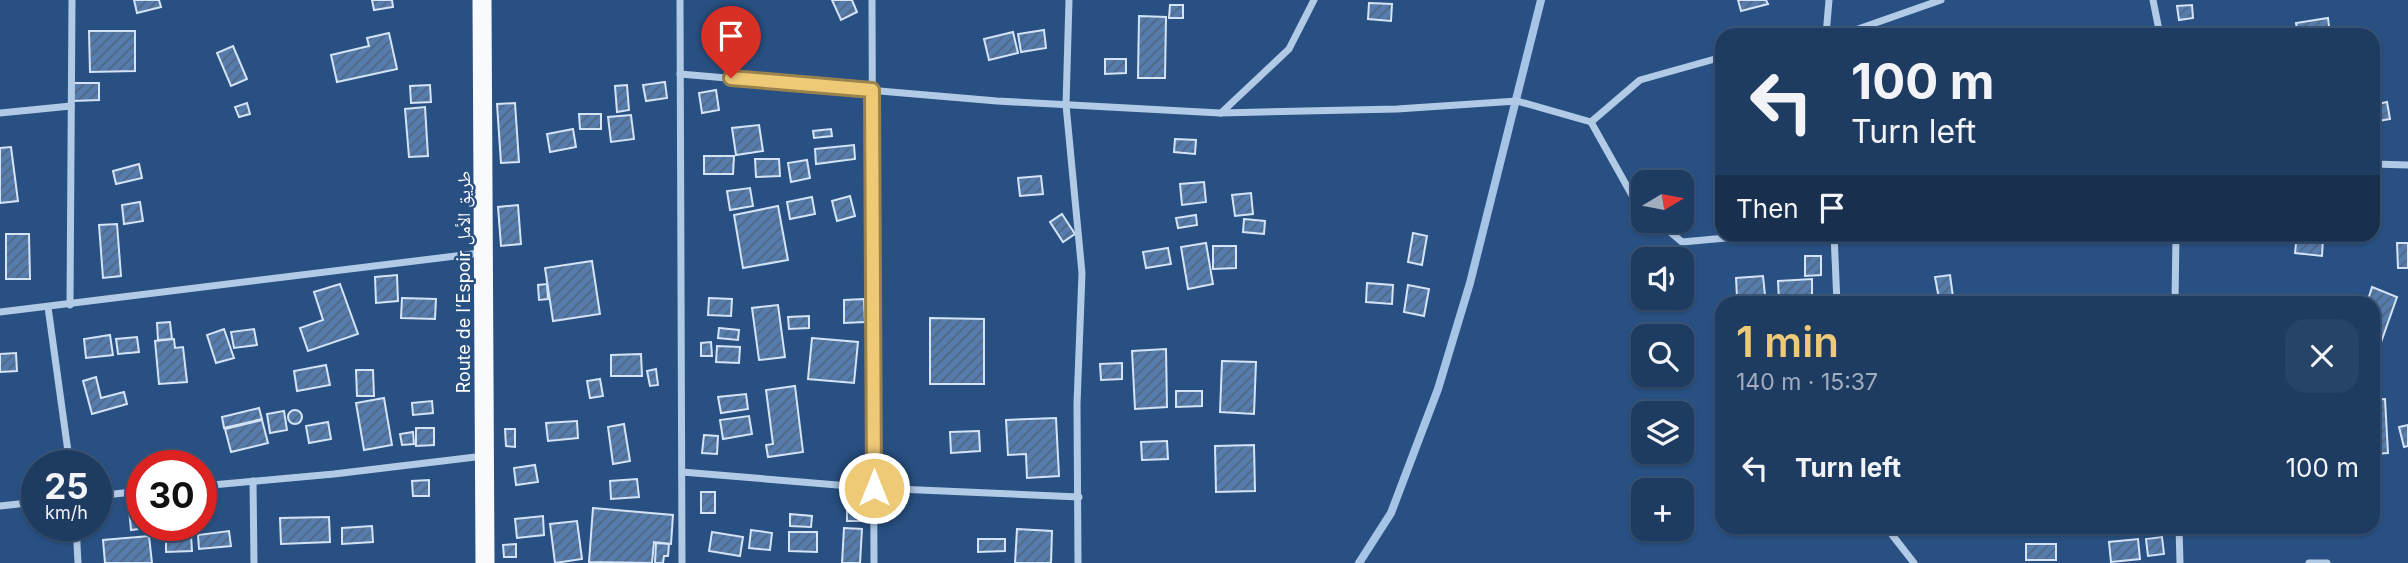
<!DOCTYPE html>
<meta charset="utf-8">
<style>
:root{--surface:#1e3c62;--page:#264368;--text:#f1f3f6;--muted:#a1adbe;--line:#3c5677;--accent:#eeca77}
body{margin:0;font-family:Inter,"Noto Naskh Arabic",sans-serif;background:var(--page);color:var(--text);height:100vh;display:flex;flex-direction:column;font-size:26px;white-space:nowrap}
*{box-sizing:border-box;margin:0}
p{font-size:23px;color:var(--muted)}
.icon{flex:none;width:38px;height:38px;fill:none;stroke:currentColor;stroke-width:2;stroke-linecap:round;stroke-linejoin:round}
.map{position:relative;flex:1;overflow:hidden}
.side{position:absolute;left:1715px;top:296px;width:665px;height:238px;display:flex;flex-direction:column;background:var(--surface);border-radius:21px;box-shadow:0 2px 5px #0004,0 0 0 2px var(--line)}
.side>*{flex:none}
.guide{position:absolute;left:1715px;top:28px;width:665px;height:214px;border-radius:21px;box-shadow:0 2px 5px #0004,0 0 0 2px var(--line);background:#1e3c62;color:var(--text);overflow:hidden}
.needle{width:46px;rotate:80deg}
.buttons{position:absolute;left:1631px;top:170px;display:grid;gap:14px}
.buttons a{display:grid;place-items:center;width:63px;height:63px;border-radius:14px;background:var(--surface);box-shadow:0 2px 5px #0004,0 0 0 2px var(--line);font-size:35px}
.speed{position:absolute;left:21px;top:450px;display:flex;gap:14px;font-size:35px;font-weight:700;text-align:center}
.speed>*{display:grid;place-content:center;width:91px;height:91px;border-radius:50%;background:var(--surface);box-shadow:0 2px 5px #0004,0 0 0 2px var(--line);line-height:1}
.speed small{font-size:18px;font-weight:400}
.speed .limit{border:10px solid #d22;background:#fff;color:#111}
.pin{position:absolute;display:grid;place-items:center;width:60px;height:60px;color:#fff;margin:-72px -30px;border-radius:50% 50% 50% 0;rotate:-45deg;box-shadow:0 0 7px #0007}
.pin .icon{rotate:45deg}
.me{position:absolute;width:77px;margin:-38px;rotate:0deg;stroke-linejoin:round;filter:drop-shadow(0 0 5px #0008)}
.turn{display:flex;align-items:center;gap:24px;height:147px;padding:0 21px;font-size:32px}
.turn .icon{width:91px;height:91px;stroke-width:2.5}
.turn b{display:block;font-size:49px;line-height:60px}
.then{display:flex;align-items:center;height:66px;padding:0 21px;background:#0003;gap:14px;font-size:26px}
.round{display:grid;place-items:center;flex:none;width:74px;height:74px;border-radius:21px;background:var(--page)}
.summary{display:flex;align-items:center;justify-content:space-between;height:119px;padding:0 21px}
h1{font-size:42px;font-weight:600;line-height:52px;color:var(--accent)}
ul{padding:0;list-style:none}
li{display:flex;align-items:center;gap:21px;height:105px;padding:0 21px}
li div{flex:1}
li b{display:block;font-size:26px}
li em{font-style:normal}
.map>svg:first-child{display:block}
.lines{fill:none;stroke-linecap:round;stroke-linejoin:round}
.stream{stroke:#a5c4e6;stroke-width:8}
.building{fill:url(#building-hatch);stroke:#d4e3f5;stroke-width:2}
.minor{stroke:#b1cae6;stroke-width:7}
.trunk{stroke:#f8fafe;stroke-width:19}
.route-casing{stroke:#9b834d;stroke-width:18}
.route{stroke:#eeca77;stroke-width:12}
.labels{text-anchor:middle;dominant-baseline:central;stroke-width:5;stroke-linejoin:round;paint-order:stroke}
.street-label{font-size:18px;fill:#fff;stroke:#285082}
</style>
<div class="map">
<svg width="2408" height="563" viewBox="0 0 2408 563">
<defs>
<pattern id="building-hatch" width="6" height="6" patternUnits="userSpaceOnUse" patternTransform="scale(1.75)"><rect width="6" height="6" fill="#557cac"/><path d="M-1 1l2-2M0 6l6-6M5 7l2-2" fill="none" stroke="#516681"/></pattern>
</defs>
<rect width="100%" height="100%" fill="#285082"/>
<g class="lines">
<path class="stream" d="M1359,563L1391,513L1438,389L1470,283L1541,0"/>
</g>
<g class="building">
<path d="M134,0H159L161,7L137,13Z"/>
<path d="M372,0H392L393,7L374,10Z"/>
<path d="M832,0H852L857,12L841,20Z"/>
<path d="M1738,0H1766L1768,4L1741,11Z"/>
<path d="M1369,3L1392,4L1391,21L1368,19Z"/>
<path d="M1170,5H1183V18H1169Z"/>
<path d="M2192,5L2193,18L2179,20L2177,6Z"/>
<path d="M1139,16L1166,17L1165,78H1138Z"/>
<path d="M2328,18L2330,35H2298L2296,23Z"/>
<path d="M1044,30L1046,48L1021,52L1018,34Z"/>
<path d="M89,31H135V71L90,72Z"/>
<path d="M1013,32L1018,53L989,60L984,39Z"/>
<path d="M389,33L397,69L337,82L331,55L369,46L367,38Z"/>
<path d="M233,46L247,79L231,86L217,53Z"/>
<path d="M1105,59H1126V73L1105,74Z"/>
<path d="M665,82L667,98L646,101L643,85Z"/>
<path d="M73,83H99V100L73,101Z"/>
<path d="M430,85L431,102L411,103L410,86Z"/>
<path d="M627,85L629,110L617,112L615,86Z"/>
<path d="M716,90L719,110L702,113L699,93Z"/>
<path d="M2387,102L2390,119L2373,122V105Z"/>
<path d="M247,103L250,114L239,117L235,107Z"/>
<path d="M515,103L519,162L501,163L497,104Z"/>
<path d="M425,107L428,156L409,157L405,109Z"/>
<path d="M579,114H601V129H580Z"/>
<path d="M631,115L634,139L611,142L608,117Z"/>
<path d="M759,125L763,151L736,155L732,128Z"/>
<path d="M573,129L576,147L550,152L547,134Z"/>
<path d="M831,129L832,136L814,138L813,131Z"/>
<path d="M1175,139L1196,140L1195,154L1174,152Z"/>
<path d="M854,145L855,159L816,164L815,149Z"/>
<path d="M11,147L18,201L0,203V148Z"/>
<path d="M704,156H734L733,174H704Z"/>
<path d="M755,159H779L780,176L756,177Z"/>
<path d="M807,160L810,178L791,182L788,163Z"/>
<path d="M139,164L142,178L116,184L113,171Z"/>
<path d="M1041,176L1043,194L1020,196L1018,178Z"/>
<path d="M1204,182L1206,202L1182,205L1180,184Z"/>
<path d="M750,188L753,206L730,210L727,191Z"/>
<path d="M1251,193L1253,214L1235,216L1232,195Z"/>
<path d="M850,196L855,216L837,221L832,201Z"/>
<path d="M812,197L815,214L790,219L787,202Z"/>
<path d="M140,202L143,221L124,224L122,205Z"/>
<path d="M518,205L521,244L501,246L498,207Z"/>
<path d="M778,206L788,260L743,268L734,215Z"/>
<path d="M1062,214L1075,234L1063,242L1050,222Z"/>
<path d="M1196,215L1197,225L1178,228L1176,218Z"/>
<path d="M1244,219L1265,221L1264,234L1243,232Z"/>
<path d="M117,224L121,276L103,278L99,225Z"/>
<path d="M1413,233L1427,236L1422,265L1408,262Z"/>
<path d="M6,234H29L30,279H6Z"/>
<path d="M2297,235L2323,238L2322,256L2295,253Z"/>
<path d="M1206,243L1213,284L1188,289L1181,247Z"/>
<path d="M2397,243H2408V268H2398Z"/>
<path d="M1213,246H1236V268L1213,269Z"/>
<path d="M1168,248L1171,264L1146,268L1143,252Z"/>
<path d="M1805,256H1821V275L1805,276Z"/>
<path d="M592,261L600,314L553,321L545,268Z"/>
<path d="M397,275L398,301L376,303L375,277Z"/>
<path d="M1950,275L1953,297L1939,299L1935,277Z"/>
<path d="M1763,276L1765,295L1737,297L1736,278Z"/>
<path d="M1812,279V300L1779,301L1778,281Z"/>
<path d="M1367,283L1393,285L1392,304L1366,302Z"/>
<path d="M340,284L358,334L308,351L300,328L323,320L314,292Z"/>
<path d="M547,284L548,299L539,300L538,285Z"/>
<path d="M1408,285L1429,289L1424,316L1404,312Z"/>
<path d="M2372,287L2397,297L2380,345L2373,343V303H2367Z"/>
<path d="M402,298L436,299L435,319L401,318Z"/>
<path d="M709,298L732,299L731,316L708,315Z"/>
<path d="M864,299L865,322L844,323V300Z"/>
<path d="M778,305L785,357L759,360L752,308Z"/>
<path d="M809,316V328L789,329L788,317Z"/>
<path d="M930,318L984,319V384H930Z"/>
<path d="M170,322L172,339L158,340L157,323Z"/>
<path d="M719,328L739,330L738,340L718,338Z"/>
<path d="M224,329L234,358L216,363L207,335Z"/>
<path d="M254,329L257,345L234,348L231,332Z"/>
<path d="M110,335L113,355L86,358L84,339Z"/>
<path d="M137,337L139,352L118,354L116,339Z"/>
<path d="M812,338L858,342L854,383L808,379Z"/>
<path d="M174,339L175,348L183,347L187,382L159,384L155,341Z"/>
<path d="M711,342L712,356H701V343Z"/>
<path d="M717,346L740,347L739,363L716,362Z"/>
<path d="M1166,349L1167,407L1135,409L1132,351Z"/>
<path d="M16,353L17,371L0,372V354Z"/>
<path d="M641,354L642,376H611V355Z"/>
<path d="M1222,361L1256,362L1254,414L1220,412Z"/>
<path d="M1122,363V379L1101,380L1100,364Z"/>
<path d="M326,365L330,385L297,391L294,371Z"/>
<path d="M656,369L658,385L650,386L647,371Z"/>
<path d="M356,370H373L374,396H357Z"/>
<path d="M96,377L101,398L124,392L127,404L92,414L83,381Z"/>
<path d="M600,379L603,396L590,398L587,381Z"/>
<path d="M795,386L803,452L768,457L766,445L773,444L766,390Z"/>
<path d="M1176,391H1202V406L1176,407Z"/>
<path d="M746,394L748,409L721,413L718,397Z"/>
<path d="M384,398L392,445L364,450L356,403Z"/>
<path d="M2385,399L2388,453L2373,454V400Z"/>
<path d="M432,401L433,413L413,415L412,403Z"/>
<path d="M259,408L262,419L224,428L222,417Z"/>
<circle cx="295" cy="417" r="7"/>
<path d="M284,411L287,430L270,433L267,414Z"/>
<path d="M749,416L752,434L723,439L720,420Z"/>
<path d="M1056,418L1059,476L1027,478L1026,454L1008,455L1006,420Z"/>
<path d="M262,420L268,443L231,452L225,429Z"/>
<path d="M577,421L578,438L548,441L546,423Z"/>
<path d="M328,422L331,439L309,443L306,426Z"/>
<path d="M624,424L630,461L613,464L608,427Z"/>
<path d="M2408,425V446L2404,447L2399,427Z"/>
<path d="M416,428H434V445L416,446Z"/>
<path d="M505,429H515V447L506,446Z"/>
<path d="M979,431L980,451L951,453L950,432Z"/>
<path d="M413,432L414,444L402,445L400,434Z"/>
<path d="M704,435L718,436L717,454L702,453Z"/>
<path d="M1167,441L1168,459L1142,460L1141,442Z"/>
<path d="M1254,445L1255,491L1216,492L1215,446Z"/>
<path d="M535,465L538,482L516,485L514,468Z"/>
<path d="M637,479L639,497L611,499L610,481Z"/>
<path d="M429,480V496H413L412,481Z"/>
<rect x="701" y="492" width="14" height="21"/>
<rect x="847" y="506" width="15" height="15"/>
<path d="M593,508L673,515L671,544L654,542L652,563L589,562Z"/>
<path d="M142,509V525L160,526L131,530L129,510Z"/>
<path d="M790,514L812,516L811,527L790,526Z"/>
<path d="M543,516L544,535L517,538L515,519Z"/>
<path d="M329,517L330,542L281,544L280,518Z"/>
<path d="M577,521L582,559L555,563L550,524Z"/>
<path d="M372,526L373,542L342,544V528Z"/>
<path d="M844,528L862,529L860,563H842Z"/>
<path d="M1017,529L1052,531L1051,563H1015Z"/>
<path d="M751,530L772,533L770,550L749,548Z"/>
<path d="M229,531L231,546L199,549L198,535Z"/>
<path d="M712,532L743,537L740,556L709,551Z"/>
<path d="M789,532H817V552L789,551Z"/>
<path d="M191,535L192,551L166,552V537Z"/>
<path d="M149,536L152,563H105L103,540Z"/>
<path d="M2162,537L2164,554L2148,556L2146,539Z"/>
<path d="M978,539H1005V551L978,552Z"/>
<path d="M2138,539L2140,559L2111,562L2109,542Z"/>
<path d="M656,543L669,544L668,556H664L663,563H655Z"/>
<path d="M516,544V557H504L503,545Z"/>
<rect x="2026" y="544" width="30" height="16"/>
</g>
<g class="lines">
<g class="minor">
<path d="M680,0L682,563"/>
<path d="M872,0L874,563"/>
<path d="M1069,0L1066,105L1082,273L1077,404L1078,563"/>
<path d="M2153,0L2160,35"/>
<path d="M1826,35L1829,0"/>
<path d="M1841,35L1941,0"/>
<path d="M680,74L997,101L1220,113L1397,109L1517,101L1591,122L1638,206L1643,210"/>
<path d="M0,113L71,106"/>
<path d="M1221,113L1289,49L1314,0"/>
<path d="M1591,122L1640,80L1722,57"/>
<path d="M2373,164L2408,165"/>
<path d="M1656,220L1682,242L1770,234"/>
<path d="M1834,234L1837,303"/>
<path d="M2175,303L2176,234"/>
<path d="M70,305L72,0"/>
<path d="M48,307L70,466"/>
<path d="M0,312L480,253"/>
<path d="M682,472L874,488L1079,497"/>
<path d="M253,481L254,563"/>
<path d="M201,486L334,474L484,456"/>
<path d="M96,496L142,491"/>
<path d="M0,506L37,502"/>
<path d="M76,525L78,563"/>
<path d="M1886,527L1914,563"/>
<path d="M2179,527L2180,563"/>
<path d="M2309,563H2327"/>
</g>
<path class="trunk" d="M482,0L485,563"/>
</g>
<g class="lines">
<g class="route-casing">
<path id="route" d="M731,78L872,90L874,488"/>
</g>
<use href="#route" class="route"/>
</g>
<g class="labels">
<g class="street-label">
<text transform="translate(463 282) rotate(-90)">Route de l’Espoir طريق الأمل</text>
</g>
</g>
</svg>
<div class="buttons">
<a><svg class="needle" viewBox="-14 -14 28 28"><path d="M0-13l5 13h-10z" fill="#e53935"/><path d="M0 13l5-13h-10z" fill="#a1adbe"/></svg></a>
<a><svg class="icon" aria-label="sound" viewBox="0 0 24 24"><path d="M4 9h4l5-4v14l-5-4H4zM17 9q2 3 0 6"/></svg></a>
<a><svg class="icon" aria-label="search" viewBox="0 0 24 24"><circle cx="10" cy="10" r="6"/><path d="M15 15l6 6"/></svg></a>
<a><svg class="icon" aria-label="layers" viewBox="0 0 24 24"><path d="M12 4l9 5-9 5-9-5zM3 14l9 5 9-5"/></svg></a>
<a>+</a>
</div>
<div class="speed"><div>25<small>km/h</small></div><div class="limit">30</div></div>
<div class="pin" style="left:731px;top:78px;background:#d93025"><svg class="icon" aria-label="arrive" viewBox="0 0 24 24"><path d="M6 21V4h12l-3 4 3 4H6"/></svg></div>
<svg class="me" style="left:874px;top:488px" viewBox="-20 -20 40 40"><circle r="17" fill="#eeca77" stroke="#fff" stroke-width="3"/><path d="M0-11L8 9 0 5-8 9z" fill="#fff"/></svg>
<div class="guide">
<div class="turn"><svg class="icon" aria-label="left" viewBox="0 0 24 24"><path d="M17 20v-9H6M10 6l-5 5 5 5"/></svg><div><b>100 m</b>Turn left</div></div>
<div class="then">Then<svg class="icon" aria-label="arrive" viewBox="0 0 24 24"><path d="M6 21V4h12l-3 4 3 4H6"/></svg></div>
</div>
<section class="side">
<div class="summary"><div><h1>1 min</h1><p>140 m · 15:37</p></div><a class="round"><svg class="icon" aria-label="close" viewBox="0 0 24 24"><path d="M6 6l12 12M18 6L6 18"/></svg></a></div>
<ul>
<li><svg class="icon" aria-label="left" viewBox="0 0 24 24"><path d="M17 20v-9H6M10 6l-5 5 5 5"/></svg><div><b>Turn left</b></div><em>100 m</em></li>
</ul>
</section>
</div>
